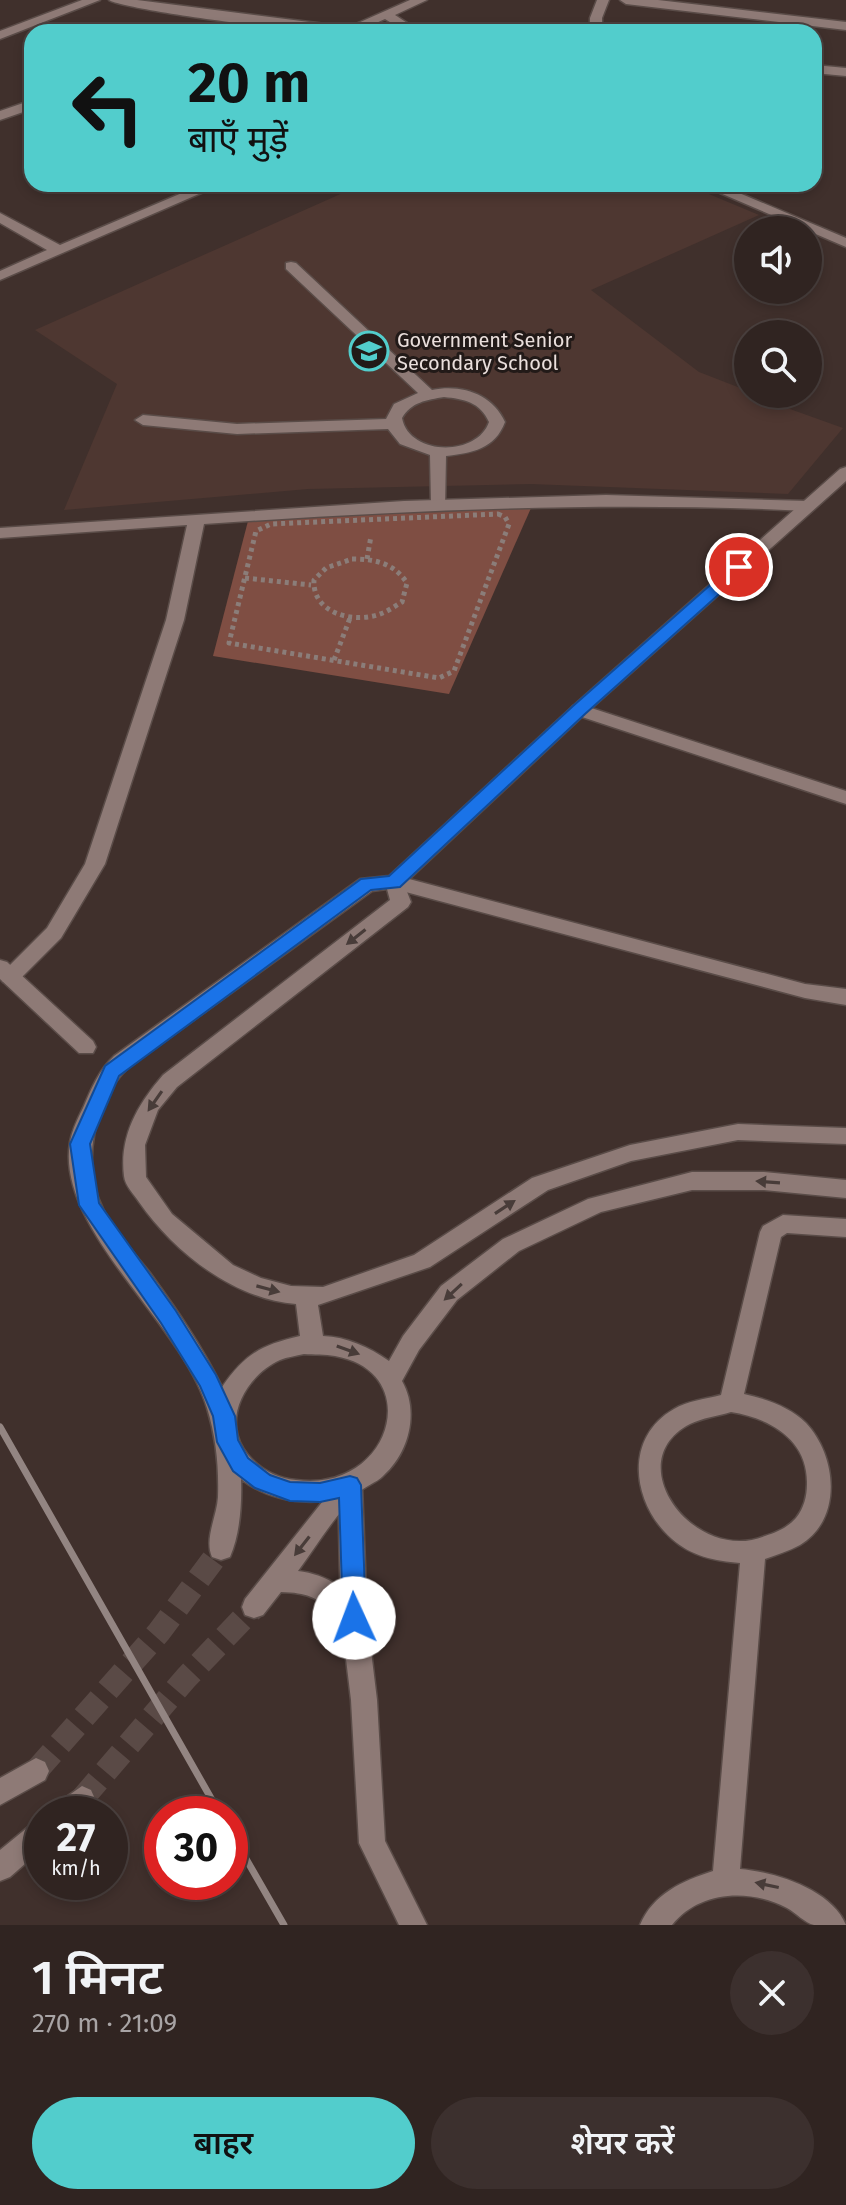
<!DOCTYPE html>
<html lang="hi">
<meta charset="utf-8">
<style>
:root{--surface:#302421;--page:#3c302e;--text:#f1f3f6;--muted:#a8a4a5;--line:#4b413f;--accent:#52cdcc}
body{margin:0;font-family:"Fira Sans","Noto Sans Devanagari",sans-serif;background:var(--page);color:var(--text);height:100vh;display:flex;flex-direction:column;font-size:30px;white-space:nowrap}
*{box-sizing:border-box;margin:0}
p{font-size:26px;color:var(--muted)}
.icon{flex:none;width:44px;height:44px;fill:none;stroke:currentColor;stroke-width:2;stroke-linecap:round;stroke-linejoin:round}
.map{position:relative;height:1925px;overflow:hidden}
.panel{display:flex;flex-direction:column;background:var(--surface);flex:1}
.panel>*{flex:none}
.hud{position:absolute;left:24px;top:24px;width:798px;height:168px;border-radius:24px;box-shadow:0 4px 12px #0003,0 0 0 2px var(--line);background:#52cdcc;color:#111;overflow:hidden}
.buttons{position:absolute;left:734px;top:216px;display:grid;gap:16px}
.buttons a{display:grid;place-items:center;width:88px;height:88px;border-radius:50%;background:var(--surface);box-shadow:0 4px 12px #0003,0 0 0 2px var(--line);font-size:40px}
.speed{position:absolute;left:24px;top:1796px;display:flex;gap:16px;font-size:40px;font-weight:700;text-align:center}
.speed>*{display:grid;place-content:center;width:104px;height:104px;border-radius:50%;background:var(--surface);box-shadow:0 4px 12px #0003,0 0 0 2px var(--line);line-height:1}
.speed small{font-size:20px;font-weight:400}
.speed .limit{border:12px solid #d22;background:#fff;color:#111}
.pin{position:absolute;display:grid;place-items:center;width:68px;height:68px;color:#fff;margin:-34px;border:4px solid #fff;border-radius:50%;box-shadow:0 2px 8px #0007}
.me{position:absolute;width:88px;margin:-44px;rotate:358deg;stroke-linejoin:round;filter:drop-shadow(0 0 6px #0008)}
.turn{display:flex;align-items:center;gap:28px;height:168px;padding:0 32px;font-size:36px}
.turn .icon{width:104px;height:104px;stroke-width:2.5}
.turn b{display:block;font-size:56px;line-height:68px}
.round{display:grid;place-items:center;flex:none;width:84px;height:84px;border-radius:42px;background:var(--page)}
.overview{display:flex;align-items:center;justify-content:space-between;height:136px;padding:0 32px}
h1{font-size:48px;font-weight:600;line-height:60px}
.cta{display:flex;gap:16px;margin-top:auto;padding:16px 32px}
.cta a{flex:1;height:92px;border-radius:48px;background:var(--accent);color:#111;font-size:32px;font-weight:600;line-height:92px;text-align:center}
.cta a+a{background:var(--page);color:var(--text)}
.map>svg:first-child{display:block}
.built{fill:#4e3731}
.green{fill:#7f4e43}
.lines{fill:none;stroke-linecap:round;stroke-linejoin:round}
.secondary-tunnel{stroke:#5a4a46;stroke-width:24;stroke-dasharray:24 12;stroke-linecap:butt}
.lane-casing{stroke:#5a4c48;stroke-width:3}
.street-casing{stroke:#5a4c48;stroke-width:3}
.secondary-casing{stroke:#5a4c48;stroke-width:3}
.path{stroke:#8b7d79;stroke-width:5;stroke-dasharray:4 4;stroke-linecap:butt}
.lane{fill:#8e7a76;fill-rule:evenodd}
.street{fill:#8e7a76;fill-rule:evenodd}
.secondary{fill:#8e7a76;fill-rule:evenodd}
.rail{stroke:#938582;stroke-width:7}
.oneway{fill:#483c39}
.route{fill:#1a73e8;stroke:#114b97;stroke-width:2}
.labels{text-anchor:middle;dominant-baseline:central;stroke-width:6;stroke-linejoin:round;paint-order:stroke}
.far-poi-label{font-size:20px;fill:#eadfdc;stroke:#221a18;text-anchor:start}
</style>
<div class="map">
<svg width="846" height="1925" viewBox="0 0 846 1925">
<rect width="100%" height="100%" fill="#40302c"/>
<path class="built" d="M363,184H685L759,215L591,290L699,372L748,391V394L843,428L788,494L531,484L308,489L64,510L117,384L35,330Z"/>
<path class="green" d="M531,508L449,694L213,656L248,521L394,511Z"/>
<g class="lines">
<g class="secondary-tunnel">
<path d="M36,1771L159,1632L221,1549"/>
<path d="M82,1799L186,1678L254,1607"/>
</g>
<g class="lane-casing">
<path id="lane" d="M291,262L296,263L432,390C462,384 492,394 505,422C495,449 472,453 446,456L445,508H433L431,504L430,455L400,444L388,429L237,434L143,425L135,420L143,415L237,424L386,419L394,404L418,393L286,269V263ZM444,397C464,399 480,402 489,422C477,457 409,456 402,418C411,402 427,400 444,397Z"/>
</g>
<g class="street-casing">
<g id="street">
<path d="M82,0H100L0,39V31Z"/>
<path d="M109,0H137L349,27L410,0H427L395,15L421,32H406L385,19C376,23 365,29 358,32C340,39 123,10 109,0Z"/>
<path d="M597,0H609L602,18V32H590V18Z"/>
<path d="M620,0H658L846,22V30L626,4Z"/>
<path d="M814,65L846,68V76L814,73Z"/>
<path d="M32,100V109L0,120V111Z"/>
<path d="M203,184H222L0,280V271L47,250L0,223V213L60,245Z"/>
<path d="M699,184H718L846,238V247Z"/>
<path d="M606,495L808,501L816,506L808,511C606,501 405,510 204,524L184,620L105,864L61,938L17,982H3L0,977L3,972L47,928L85,864L166,620L187,525L0,538V528L404,501Z"/>
<path d="M579,704L846,791V804L573,714L570,710L573,706Z"/>
<path d="M394,875L805,984L846,989V1005L805,998L387,887L384,882L387,877Z"/>
<path d="M783,1215L846,1219V1237L787,1233L781,1237L744,1394C767,1399 790,1407 806,1423C837,1456 843,1519 800,1545C789,1551 776,1555 765,1559L740,1869C775,1872 831,1889 846,1925C836,1925 823,1925 814,1925C805,1923 796,1913 787,1908C749,1888 699,1891 672,1925H640C653,1894 682,1881 713,1871L740,1563C715,1561 691,1556 672,1539C632,1504 623,1438 674,1409C687,1401 706,1399 721,1395L760,1232L763,1226ZM731,1412C769,1418 808,1439 807,1484C807,1496 804,1508 796,1518C787,1528 777,1532 765,1536C695,1565 617,1462 690,1424C702,1418 718,1416 731,1412Z"/>
<path d="M350,1474L358,1478L362,1485L367,1618L377,1700L385,1841L427,1925H399L359,1843L351,1700L341,1618L338,1485L342,1478Z"/>
</g>
</g>
<g class="secondary-casing">
<g id="secondary">
<path d="M846,467V481L585,714L404,884L411,902L408,907L177,1087L158,1110L145,1145L146,1177L172,1214L233,1265L261,1278L291,1286L323,1287L414,1255L532,1178L630,1145L738,1124L846,1128V1144L738,1140L631,1161L548,1190L430,1267L318,1305L323,1336C347,1337 369,1347 389,1361L403,1336L441,1286L503,1239L588,1199L692,1172H764L846,1180V1198L764,1190H692L601,1212L519,1251L457,1300L419,1350L402,1381C419,1411 410,1452 383,1476C376,1483 365,1486 358,1493C335,1515 317,1545 298,1571C326,1574 354,1591 367,1618L363,1626L354,1629C320,1617 334,1593 281,1592L263,1615L254,1618L245,1615L242,1607L245,1599L323,1501C294,1504 264,1497 241,1479C242,1503 240,1534 230,1557L221,1560L212,1557C204,1539 217,1516 218,1497C219,1466 216,1437 207,1408C182,1323 55,1229 70,1142C72,1130 78,1118 83,1108C91,1089 99,1070 114,1056L360,879L389,876L573,706L840,469ZM387,889L390,900L163,1075C138,1104 119,1136 124,1176C125,1186 134,1194 139,1202C174,1252 233,1299 296,1304L300,1336C261,1345 245,1354 222,1387C202,1346 177,1310 150,1273C134,1253 115,1232 103,1209C81,1165 93,1101 129,1067L372,891ZM304,1354C314,1355 325,1354 335,1356C426,1372 391,1493 296,1480C277,1478 261,1470 248,1455C220,1422 245,1376 280,1360C287,1357 296,1356 304,1354Z"/>
<path d="M0,960L7,962L93,1041L96,1047L93,1053H79L0,979Z"/>
<path d="M36,1758L45,1762L49,1771L45,1780L0,1805V1778Z"/>
<path d="M82,1786L91,1790L95,1799L84,1814H51L55,1805Z"/>
<path d="M42,1819V1849L10,1877L0,1881V1850L33,1823Z"/>
</g>
</g>
<g class="path">
<path d="M498,514L505,517L509,524L454,671L439,678L229,643L256,531L271,524Z"/>
<path d="M352,559C375,559 394,563 407,583L402,602C395,606 387,612 380,614C353,624 312,613 314,580L326,568Z"/>
<path d="M367,559L371,536"/>
<path d="M245,578L311,585"/>
<path d="M334,660L350,618"/>
</g>
<use href="#lane" class="lane"/>
<use href="#street" class="street"/>
<use href="#secondary" class="secondary"/>
<g class="rail">
<path d="M0,1427L220,1814"/>
<path d="M230,1831L284,1925"/>
</g>
</g>
<defs><path id="oneway-solid" d="M-6-.8H1V-3.2L6.5 0L1 3.2V.8H-6Z" transform="scale(2)"/></defs>
<g class="oneway">
<use href="#oneway-solid" transform="translate(356 937) rotate(142)"/>
<use href="#oneway-solid" transform="translate(155 1101) rotate(125)"/>
<use href="#oneway-solid" transform="translate(768 1182) rotate(-176)"/>
<use href="#oneway-solid" transform="translate(505 1207) rotate(-33)"/>
<use href="#oneway-solid" transform="translate(268 1289) rotate(15)"/>
<use href="#oneway-solid" transform="translate(453 1292) rotate(137)"/>
<use href="#oneway-solid" transform="translate(348 1350) rotate(20)"/>
<use href="#oneway-solid" transform="translate(302 1546) rotate(128)"/>
<use href="#oneway-solid" transform="translate(767 1885) rotate(-168)"/>
</g>
<path class="route" d="M739,563L745,564V571L585,714L400,887L371,890L119,1076L90,1144L99,1203L176,1311L216,1375L235,1416L238,1440L248,1458L270,1475L290,1482L320,1483L350,1476L357,1478L361,1485L366,1618L362,1626L354,1629L346,1626L343,1618L339,1498L320,1502L290,1501L255,1488L233,1471L217,1442L213,1416L200,1386L161,1323L79,1205L70,1144L105,1066L361,879L389,876L573,706L734,564Z"/>
<defs>
<g id="school-ring" transform="scale(2)"><circle r="9.5" fill="#221a18" stroke="#52cdcc" stroke-width="1.5"/><path d="M0-5L7-2L0 1L-7-2ZM-4 1L0 2.5L4 1V4Q0 6-4 4Z" fill="#52cdcc"/></g>
</defs>
<g fill-rule="evenodd">
<use href="#school-ring" x="369" y="351"/>
</g>
<g class="labels">
<g class="far-poi-label">
<text x="397" y="340">Government Senior<tspan x="397" dy="23">Secondary School</tspan></text>
</g>
</g>
</svg>
<div class="buttons">
<a><svg class="icon" aria-label="sound" viewBox="0 0 24 24"><path d="M4 9h4l5-4v14l-5-4H4zM17 9q2 3 0 6"/></svg></a>
<a><svg class="icon" aria-label="search" viewBox="0 0 24 24"><circle cx="10" cy="10" r="6"/><path d="M15 15l6 6"/></svg></a>
</div>
<div class="speed"><div>27<small>km/h</small></div><div class="limit">30</div></div>
<div class="pin" style="left:739px;top:567px;background:#d93025"><svg class="icon" aria-label="arrive" viewBox="0 0 24 24"><path d="M6 21V4h12l-3 4 3 4H6"/></svg></div>
<svg class="me" style="left:354px;top:1618px" viewBox="-20 -20 40 40"><circle r="19" fill="#fff"/><path d="M0-13L10 11 0 6-10 11z" fill="#1a73e8"/></svg>
<div class="hud">
<div class="turn"><svg class="icon" aria-label="left" viewBox="0 0 24 24"><path d="M17 20v-9H6M10 6l-5 5 5 5"/></svg><div><b>20 m</b>बाएँ मुड़ें</div></div>
</div>
</div>
<section class="panel">
<div class="overview"><div><h1>1 मिनट</h1><p>270 m · 21:09</p></div><a class="round"><svg class="icon" aria-label="close" viewBox="0 0 24 24"><path d="M6 6l12 12M18 6L6 18"/></svg></a></div>
<div class="cta"><a>बाहर</a><a>शेयर करें</a></div>
</section>
